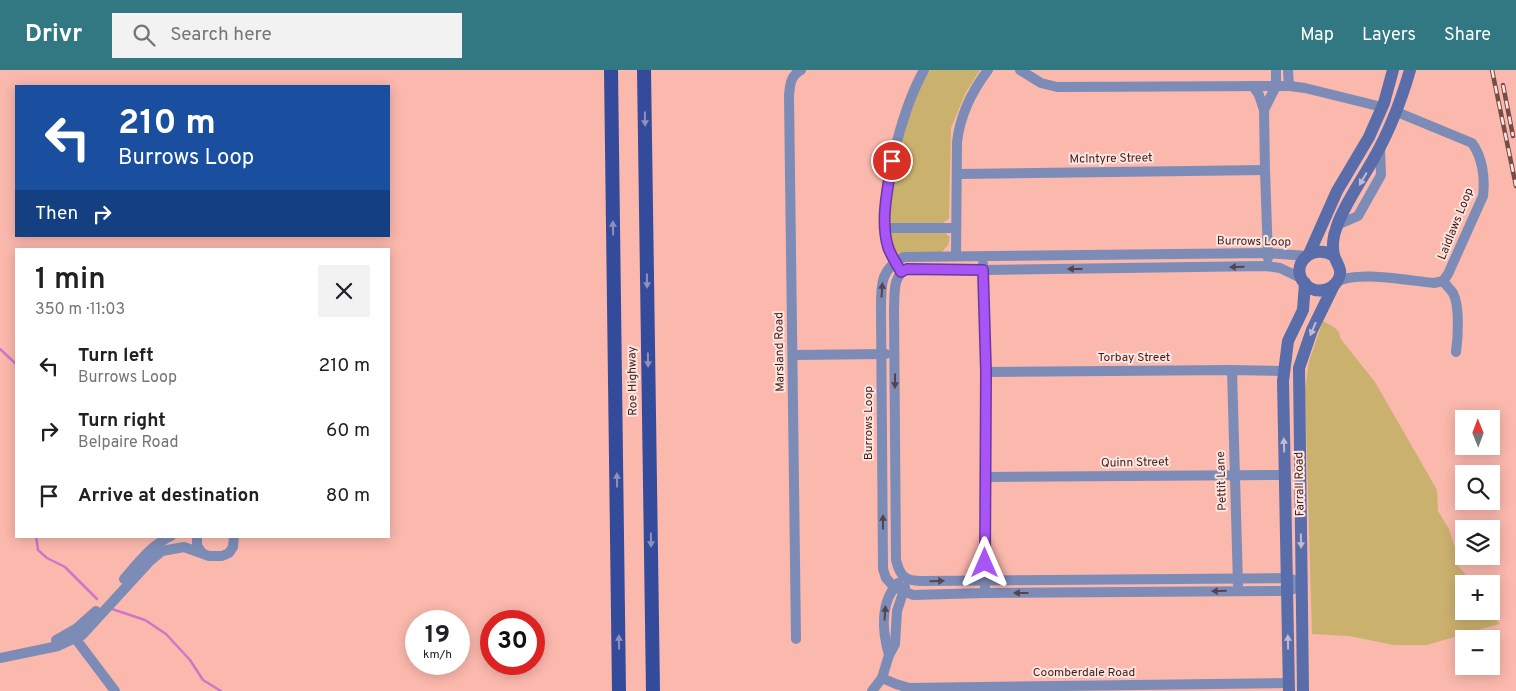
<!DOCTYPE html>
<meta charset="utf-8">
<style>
:root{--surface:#fff;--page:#f2f2f2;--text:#202124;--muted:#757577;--accent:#317883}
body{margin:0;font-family:Overpass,sans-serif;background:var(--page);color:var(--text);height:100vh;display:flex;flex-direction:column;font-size:19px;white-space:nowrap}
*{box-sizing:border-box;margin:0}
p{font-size:16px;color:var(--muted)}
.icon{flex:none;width:28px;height:28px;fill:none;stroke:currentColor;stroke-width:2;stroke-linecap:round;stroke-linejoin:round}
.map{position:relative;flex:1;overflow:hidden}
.details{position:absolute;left:15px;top:178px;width:375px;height:290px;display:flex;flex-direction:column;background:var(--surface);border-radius:0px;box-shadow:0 2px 12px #0003}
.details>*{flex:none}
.hud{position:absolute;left:15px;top:15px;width:375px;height:152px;border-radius:0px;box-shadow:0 2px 12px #0003;background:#1a4fa0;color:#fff;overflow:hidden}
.needle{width:32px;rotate:359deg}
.buttons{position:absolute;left:1455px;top:340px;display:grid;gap:10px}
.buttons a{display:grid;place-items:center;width:45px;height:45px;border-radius:0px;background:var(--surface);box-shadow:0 2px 12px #0003;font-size:25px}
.speed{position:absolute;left:405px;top:540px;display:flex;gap:10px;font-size:25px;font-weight:700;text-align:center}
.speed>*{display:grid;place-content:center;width:65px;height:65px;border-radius:50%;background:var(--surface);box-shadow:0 2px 12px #0003;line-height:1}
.speed small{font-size:12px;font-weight:400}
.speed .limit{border:8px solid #d22;background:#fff;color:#111}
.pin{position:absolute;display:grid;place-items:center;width:42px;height:42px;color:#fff;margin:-21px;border:2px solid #fff;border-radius:50%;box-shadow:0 1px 5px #0007}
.me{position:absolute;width:55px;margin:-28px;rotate:0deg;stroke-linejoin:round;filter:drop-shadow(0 0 4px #0008)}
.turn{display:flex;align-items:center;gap:18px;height:105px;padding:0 20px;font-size:22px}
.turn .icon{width:65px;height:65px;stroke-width:2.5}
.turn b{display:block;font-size:35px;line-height:42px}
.then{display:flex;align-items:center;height:48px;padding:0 20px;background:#0003;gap:10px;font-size:19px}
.round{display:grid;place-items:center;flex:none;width:52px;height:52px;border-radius:0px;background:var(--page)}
.head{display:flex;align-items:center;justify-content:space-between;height:85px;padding:0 20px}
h1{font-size:30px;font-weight:600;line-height:38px}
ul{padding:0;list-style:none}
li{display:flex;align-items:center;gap:15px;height:65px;padding:0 20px}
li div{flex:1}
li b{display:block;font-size:19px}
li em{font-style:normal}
header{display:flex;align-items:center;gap:30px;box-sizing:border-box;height:70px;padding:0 25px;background:var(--accent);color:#fff}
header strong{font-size:24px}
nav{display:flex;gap:28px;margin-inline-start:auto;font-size:18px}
.search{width:350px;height:45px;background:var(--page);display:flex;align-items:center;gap:12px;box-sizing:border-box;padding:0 18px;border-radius:0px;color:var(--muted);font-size:19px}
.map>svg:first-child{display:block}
.green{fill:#cbb16e}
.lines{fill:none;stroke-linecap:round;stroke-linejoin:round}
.stream{stroke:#cb78c7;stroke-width:2.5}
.minor{stroke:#7d8cb6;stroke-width:10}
.secondary{stroke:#586da9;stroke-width:12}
.trunk{stroke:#344a9a;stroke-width:14}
.rail-casing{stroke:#764c46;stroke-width:4.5}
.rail{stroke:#ffe4e0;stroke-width:2.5;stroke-dasharray:8;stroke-linecap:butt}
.oneway{fill:#8f8fba}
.oneway2{fill:#c5bacd}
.oneway3{fill:#534451}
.route-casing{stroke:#6d37a1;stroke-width:12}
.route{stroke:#a855f7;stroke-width:9}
.labels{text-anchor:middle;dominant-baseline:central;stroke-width:4;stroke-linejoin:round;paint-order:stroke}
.street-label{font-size:12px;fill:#3d1e1a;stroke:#ffe4e0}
</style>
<header>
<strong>Drivr</strong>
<div class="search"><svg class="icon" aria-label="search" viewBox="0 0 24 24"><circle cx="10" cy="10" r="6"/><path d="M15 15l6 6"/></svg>Search here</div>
<nav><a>Map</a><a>Layers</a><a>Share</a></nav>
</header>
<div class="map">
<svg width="1516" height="621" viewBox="0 0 1516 621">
<rect width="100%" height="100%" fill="#fbb8ad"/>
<g class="green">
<path d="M927,0H980L965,24L951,58L949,149L943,153L894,154L888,150L895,85Z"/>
<path d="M891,162H944L950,167L948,175L940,184L900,185L892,177Z"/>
<path d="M1323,251C1330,255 1341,259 1340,268L1375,312L1437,420L1438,441L1449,459L1455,478L1456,493L1473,514H1464V541H1491V540L1499,554L1427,575H1394L1349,566L1312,564L1305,320L1309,291Z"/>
</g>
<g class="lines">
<g class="stream">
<path d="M0,279L16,294"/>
<path d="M36,466L38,480L47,488L65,497L97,529"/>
<path d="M112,539L145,550L166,564L190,590L203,610L221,621"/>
</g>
<g class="minor">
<path d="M1020,0L1041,13L1057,17L1289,16L1305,18L1382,37"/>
<path d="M1288,0L1289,16"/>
<path d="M1253,16L1259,25L1264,40L1265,100L1268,188"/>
<path d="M1264,40L1276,16V0"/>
<path d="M957,104L1265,100"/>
<path d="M1337,155L1358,146L1381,105L1380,78"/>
<path d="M885,158H956"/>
<path d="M956,186L957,72C960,46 972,21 988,0"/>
<path d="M983,194L986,302L985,517"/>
<path d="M898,195C893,187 889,180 887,171C877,129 903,37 924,0"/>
<path d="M1301,208L1280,198L1266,196L983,200L907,199C892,206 895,224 894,239L896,490C900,506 905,511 921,511L1288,508L1302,513"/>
<path d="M1443,211C1446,215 1450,219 1453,223C1460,236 1458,268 1456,282"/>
<path d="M1336,212C1358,200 1409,211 1434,213L1443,211L1448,204L1483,126C1485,109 1483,88 1472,73L1397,42"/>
<path d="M793,285L886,284"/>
<path d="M1232,300L1238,515"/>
<path d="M986,302L1232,300L1283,301"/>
<path d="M985,407L1285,405"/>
<path d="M197,466V476L202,483"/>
<path d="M124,509C138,493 151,475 171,466"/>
<path d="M1301,516L1288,521L985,523L913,525L894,517L886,508L883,499L881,239C881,215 880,199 904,187L1268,183L1307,186"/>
<path d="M72,564L115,621"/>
<path d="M796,569L789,26C790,15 790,6 801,0"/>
<path d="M56,570L77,558L96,541"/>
<path d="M889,585C882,561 880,532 898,513"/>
<path d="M0,588L58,576L82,565L149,492L162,481L184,477L209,486H222L229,483L233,477L234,466"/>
<path d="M882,608L896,614L909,618L1289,613"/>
<path d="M872,621L882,608L889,585L895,574L897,541L905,517"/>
</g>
<g class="secondary">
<path d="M1309,184L1337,121L1369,67L1384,33L1393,0"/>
<path d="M1334,186C1313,172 1288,195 1305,214C1314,224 1331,222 1338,210C1344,199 1336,194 1334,185C1332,177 1333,166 1336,159C1342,138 1363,108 1374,88C1390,60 1401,31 1410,0"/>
<path d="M1289,621L1283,311L1288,271L1303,240L1305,213"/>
<path d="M1303,621L1299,298L1312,260L1334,215"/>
</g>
<g class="trunk">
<path d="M611,0L619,621"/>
<path d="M644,0L653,621"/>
</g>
<g class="rail-casing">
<g id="rail">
<path d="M1492,0L1516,116"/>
<path d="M1503,15L1513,66"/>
</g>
</g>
<use href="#rail" class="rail"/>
</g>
<defs><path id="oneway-solid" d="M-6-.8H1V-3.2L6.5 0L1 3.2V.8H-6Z" transform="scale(1.25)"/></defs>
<g class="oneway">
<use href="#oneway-solid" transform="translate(645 49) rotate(89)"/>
<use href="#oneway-solid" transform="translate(613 158) rotate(-91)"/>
<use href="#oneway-solid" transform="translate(647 211) rotate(89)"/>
<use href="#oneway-solid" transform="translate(648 290) rotate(89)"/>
<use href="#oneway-solid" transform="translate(617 410) rotate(-91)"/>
<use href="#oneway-solid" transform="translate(651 470) rotate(89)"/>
<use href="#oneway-solid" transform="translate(619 572) rotate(-91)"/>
</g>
<g class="oneway2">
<use href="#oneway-solid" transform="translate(1363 109) rotate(120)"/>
<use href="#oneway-solid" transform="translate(1313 259) rotate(113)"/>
<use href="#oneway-solid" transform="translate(1284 375) rotate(-92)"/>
<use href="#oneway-solid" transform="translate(1301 471) rotate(89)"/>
<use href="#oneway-solid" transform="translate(1288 572) rotate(-91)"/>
</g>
<g class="oneway3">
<use href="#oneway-solid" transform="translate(1237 197) rotate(179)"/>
<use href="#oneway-solid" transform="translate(1075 199) rotate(180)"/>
<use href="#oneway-solid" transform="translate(882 220) rotate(-86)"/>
<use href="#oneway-solid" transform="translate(895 311) rotate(90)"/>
<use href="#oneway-solid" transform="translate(883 452) rotate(-90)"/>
<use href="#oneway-solid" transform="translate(937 511) rotate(-1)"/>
<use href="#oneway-solid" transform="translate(1219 521) rotate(179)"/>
<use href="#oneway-solid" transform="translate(1021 523) rotate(180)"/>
<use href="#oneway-solid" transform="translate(885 543) rotate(-86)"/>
</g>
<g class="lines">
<g class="route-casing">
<path id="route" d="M892,91C888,118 880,150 888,177C891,186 897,194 901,202L907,199L983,200L986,302L985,493"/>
</g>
<use href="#route" class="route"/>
</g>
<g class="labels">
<g class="street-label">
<text transform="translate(1111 89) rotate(-1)">McIntyre Street</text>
<text transform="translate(1456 154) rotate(-68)">Laidlaws Loop</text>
<text transform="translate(1254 172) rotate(1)">Burrows Loop</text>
<text transform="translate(780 282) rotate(-91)">Marsland Road</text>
<text x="1134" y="288">Torbay Street</text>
<text transform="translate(633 311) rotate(-91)">Roe Highway</text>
<text transform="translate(869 353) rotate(-90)">Burrows Loop</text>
<text transform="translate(1135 393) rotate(-1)">Quinn Street</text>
<text transform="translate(1222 411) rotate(-92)">Pettit Lane</text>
<text transform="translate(1300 414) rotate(-91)">Farrall Road</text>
<text x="1084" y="603">Coomberdale Road</text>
</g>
</g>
</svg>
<div class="buttons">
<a><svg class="needle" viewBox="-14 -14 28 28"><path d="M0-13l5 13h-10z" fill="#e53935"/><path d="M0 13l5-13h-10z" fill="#757577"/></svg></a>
<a><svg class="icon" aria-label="search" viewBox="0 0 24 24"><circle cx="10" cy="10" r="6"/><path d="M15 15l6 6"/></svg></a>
<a><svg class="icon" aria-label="layers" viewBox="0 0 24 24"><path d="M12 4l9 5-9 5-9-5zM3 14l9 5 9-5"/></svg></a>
<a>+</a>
<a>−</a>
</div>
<div class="speed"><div>19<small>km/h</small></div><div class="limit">30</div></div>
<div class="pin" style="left:892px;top:91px;background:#d93025"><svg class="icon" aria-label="arrive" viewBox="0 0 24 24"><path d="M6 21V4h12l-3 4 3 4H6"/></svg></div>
<svg class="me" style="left:985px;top:493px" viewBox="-20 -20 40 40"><path d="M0-17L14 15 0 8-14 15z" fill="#a855f7" stroke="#fff" stroke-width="4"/></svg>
<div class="hud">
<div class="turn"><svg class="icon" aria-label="left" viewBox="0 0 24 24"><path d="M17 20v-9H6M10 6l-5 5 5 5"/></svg><div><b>210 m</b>Burrows Loop</div></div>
<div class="then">Then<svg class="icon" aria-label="right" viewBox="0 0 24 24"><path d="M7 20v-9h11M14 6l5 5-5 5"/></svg></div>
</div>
<section class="details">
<div class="head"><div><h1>1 min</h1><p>350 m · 11:03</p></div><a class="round"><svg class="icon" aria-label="close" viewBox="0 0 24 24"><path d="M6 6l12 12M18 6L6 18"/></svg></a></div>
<ul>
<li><svg class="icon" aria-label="left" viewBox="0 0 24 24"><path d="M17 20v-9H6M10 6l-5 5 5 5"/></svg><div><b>Turn left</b><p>Burrows Loop</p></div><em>210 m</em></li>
<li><svg class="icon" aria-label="right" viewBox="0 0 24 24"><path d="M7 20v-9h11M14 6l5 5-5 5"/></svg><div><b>Turn right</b><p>Belpaire Road</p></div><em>60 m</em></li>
<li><svg class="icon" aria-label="arrive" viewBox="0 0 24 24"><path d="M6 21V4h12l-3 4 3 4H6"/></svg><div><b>Arrive at destination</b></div><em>80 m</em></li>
</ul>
</section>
</div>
